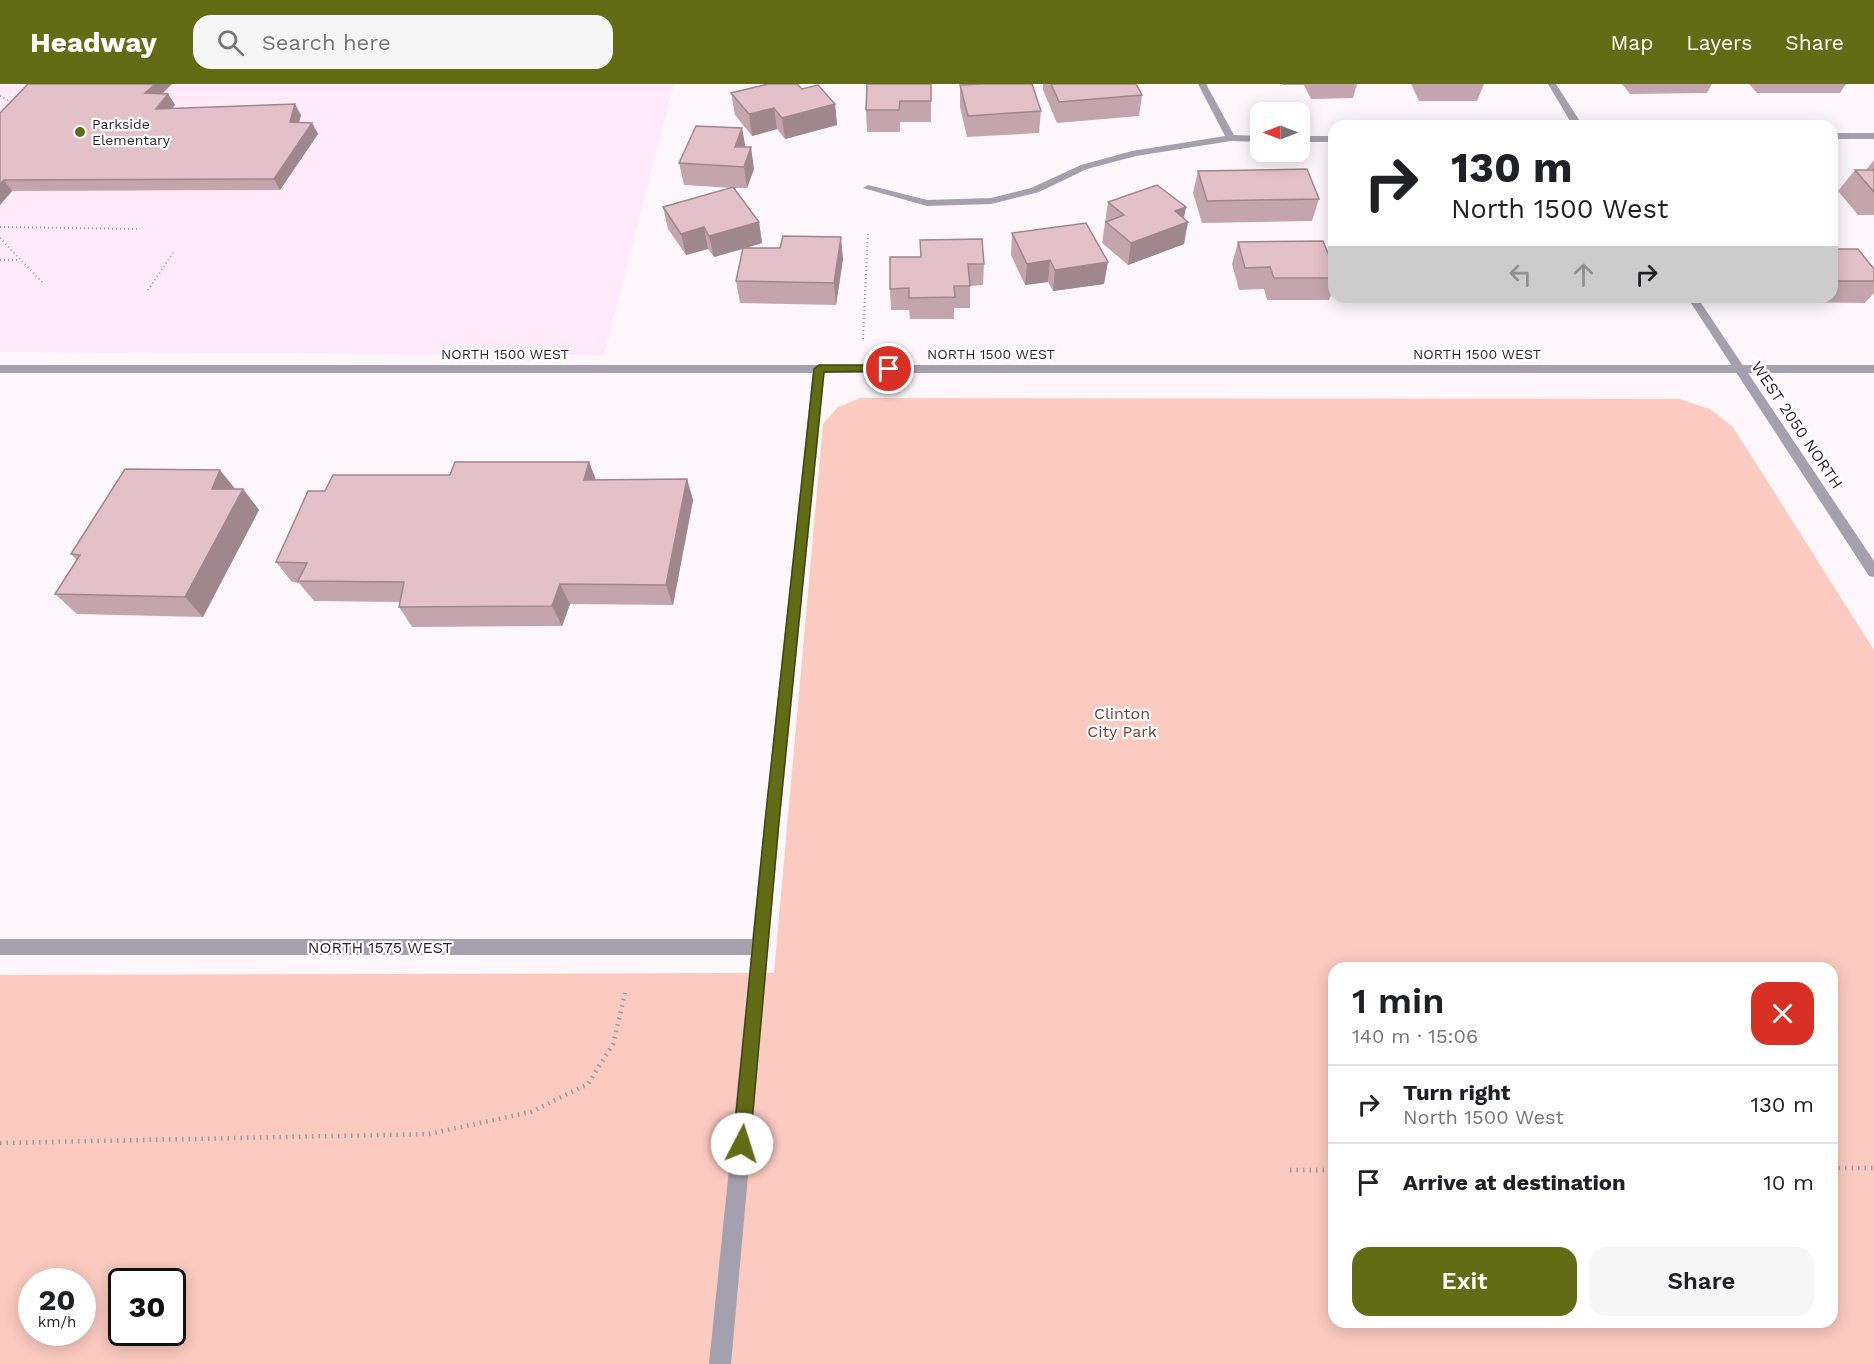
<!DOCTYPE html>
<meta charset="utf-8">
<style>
:root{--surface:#fff;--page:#f6f6f6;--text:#202124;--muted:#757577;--line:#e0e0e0;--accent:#626c14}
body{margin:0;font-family:"Work Sans",sans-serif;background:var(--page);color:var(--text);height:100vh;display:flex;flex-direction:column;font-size:22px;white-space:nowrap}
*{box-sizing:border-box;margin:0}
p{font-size:20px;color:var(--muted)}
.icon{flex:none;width:33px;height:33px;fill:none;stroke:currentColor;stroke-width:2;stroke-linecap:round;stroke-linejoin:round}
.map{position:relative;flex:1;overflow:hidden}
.details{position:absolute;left:1328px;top:878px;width:510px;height:366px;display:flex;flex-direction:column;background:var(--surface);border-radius:18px;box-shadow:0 3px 15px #0003}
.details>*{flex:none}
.banner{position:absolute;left:1328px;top:36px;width:510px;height:183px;border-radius:18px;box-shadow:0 3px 15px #0003;background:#fff;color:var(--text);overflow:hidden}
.needle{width:39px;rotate:270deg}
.buttons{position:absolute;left:1250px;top:18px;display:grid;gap:12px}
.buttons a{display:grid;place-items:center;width:60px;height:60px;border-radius:12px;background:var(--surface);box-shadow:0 3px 15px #0003;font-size:30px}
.speed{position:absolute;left:18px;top:1184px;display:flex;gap:12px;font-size:30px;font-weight:700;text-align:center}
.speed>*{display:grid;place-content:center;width:78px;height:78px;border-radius:50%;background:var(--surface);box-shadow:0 3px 15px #0003;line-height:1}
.speed small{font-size:15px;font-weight:400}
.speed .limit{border:3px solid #111;border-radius:9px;background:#fff;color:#111}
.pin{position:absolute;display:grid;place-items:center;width:51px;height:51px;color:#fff;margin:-26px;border:3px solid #fff;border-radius:50%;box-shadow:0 2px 6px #0007}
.me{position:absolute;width:66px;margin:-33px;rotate:5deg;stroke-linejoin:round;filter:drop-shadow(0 0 4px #0008)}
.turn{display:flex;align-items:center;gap:21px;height:126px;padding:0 24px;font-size:27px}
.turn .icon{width:78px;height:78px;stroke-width:2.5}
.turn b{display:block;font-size:42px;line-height:51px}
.lanes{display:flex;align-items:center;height:57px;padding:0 24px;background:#0003;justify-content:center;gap:30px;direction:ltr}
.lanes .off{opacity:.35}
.round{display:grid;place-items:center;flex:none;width:63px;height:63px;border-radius:18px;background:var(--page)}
.overview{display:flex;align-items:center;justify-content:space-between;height:102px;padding:0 24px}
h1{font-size:36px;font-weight:600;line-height:45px}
.cta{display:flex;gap:12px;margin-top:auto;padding:12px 24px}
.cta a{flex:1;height:69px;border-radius:18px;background:var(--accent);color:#fff;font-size:24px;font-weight:600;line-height:69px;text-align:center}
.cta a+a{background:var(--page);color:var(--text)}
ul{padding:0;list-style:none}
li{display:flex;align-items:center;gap:18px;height:78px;padding:0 24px;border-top:2px solid var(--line)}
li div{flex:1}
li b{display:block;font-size:22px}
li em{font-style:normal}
header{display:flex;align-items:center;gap:36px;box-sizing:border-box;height:84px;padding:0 30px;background:var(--accent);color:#fff}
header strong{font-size:28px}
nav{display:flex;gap:33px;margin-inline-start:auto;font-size:21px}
.search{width:420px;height:54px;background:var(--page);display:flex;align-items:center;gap:15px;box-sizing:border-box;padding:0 21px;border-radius:18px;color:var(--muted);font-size:22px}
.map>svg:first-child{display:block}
.built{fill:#ffeafa}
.green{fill:#fbcac0;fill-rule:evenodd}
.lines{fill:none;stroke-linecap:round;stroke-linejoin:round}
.path-far1{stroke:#a1999f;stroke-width:2;stroke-dasharray:1 3;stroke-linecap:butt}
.path{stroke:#a1999f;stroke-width:4.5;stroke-dasharray:1.5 5;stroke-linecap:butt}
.minor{fill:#a5a0ad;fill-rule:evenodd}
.tertiary{fill:#a5a0ad;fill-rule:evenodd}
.wall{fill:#c4a5ad}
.shaded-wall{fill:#a0868d}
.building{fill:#e4c0c9;stroke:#a0868d;stroke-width:1.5}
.route{fill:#626c14;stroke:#40460d;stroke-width:1.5}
.poi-dot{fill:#626c14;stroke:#fff;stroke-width:2}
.labels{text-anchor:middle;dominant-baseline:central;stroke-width:4.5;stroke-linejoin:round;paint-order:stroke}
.far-poi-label{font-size:14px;fill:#291f27;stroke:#fff;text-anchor:start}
.far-street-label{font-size:14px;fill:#291f27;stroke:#fff}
.street-label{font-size:16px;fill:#291f27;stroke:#fff}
.park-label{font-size:16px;fill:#7c3a30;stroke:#fff}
</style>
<header>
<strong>Headway</strong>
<div class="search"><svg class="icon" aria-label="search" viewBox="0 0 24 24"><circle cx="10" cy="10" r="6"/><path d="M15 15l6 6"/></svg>Search here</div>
<nav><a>Map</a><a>Layers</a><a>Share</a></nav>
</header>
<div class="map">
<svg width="1874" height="1280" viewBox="0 0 1874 1280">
<rect width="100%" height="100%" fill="#fdf7fc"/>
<path class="built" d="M0,0H674L604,271L0,268Z"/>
<path class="green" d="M860,314L1679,315L1710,325L1733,343L1874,566V1280H0V891L774,889L823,340L838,323ZM1334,884H1832V1238H1334ZM32,1197H82V1248H32ZM122,1197H172V1248H122Z"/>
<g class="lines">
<g class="path-far1">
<path d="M0,12L13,19"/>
<path d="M0,143L138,145"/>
<path d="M0,154L43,199"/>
<path d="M0,176H20"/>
<path d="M148,206L173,169"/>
<path d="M863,255L868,148"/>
</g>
<g class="path">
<path d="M0,1059L429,1050L531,1028L588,1000L613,960L625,909"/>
<path d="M1832,1084H1874"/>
<path d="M1290,1086H1334"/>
</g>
<g class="minor">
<path d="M1198,0H1206L1234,51L1260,52V58L1231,57L1136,72L1087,85L1039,108L991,120L927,122L863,104L868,101L927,116L991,114L1031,104L1081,81L1132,67L1225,52Z"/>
<path d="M1548,0H1556L1583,42H1573Z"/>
<rect x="1832" y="49" width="42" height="6"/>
<rect x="1299" y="52" width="35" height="6"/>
<path d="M1687,213H1697L1874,477V493L1869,492Z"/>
<path d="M819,281L825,285L780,737L731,1280H709L751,871H0V855H752L813,285Z"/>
</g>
<rect class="tertiary" x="0" y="281" width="1874" height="8"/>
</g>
<g class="wall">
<path d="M931,0V38H900V48H867L866,26Z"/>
<path d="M1043,0H1136L1142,11L1139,32L1057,39L1043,6Z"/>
<path d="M1282,0H1357L1353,14L1311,15L1304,1H1282Z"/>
<path d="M1411,0H1484L1477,17H1419Z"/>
<path d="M1622,0H1712L1707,9L1630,10Z"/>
<path d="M1749,0H1846L1840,9H1757Z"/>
<path d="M960,1L1041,27L1039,49L967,53L960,23Z"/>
<path d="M802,5L835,20L837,41L785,55L777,45L752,52L735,31L731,9Z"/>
<path d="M162,10H168L175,21L172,24L301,31L299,38L312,39L318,50L280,106L12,107L0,121V29Z"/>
<path d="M742,44L745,63L754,85L747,104H733L759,138L762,159L747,164L843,175L836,221L740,219L736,197L743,165L714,173L708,165L686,171L668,145L663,123L733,104L684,101L679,79Z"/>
<path d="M1874,76V131H1858L1838,107L1855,86H1866Z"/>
<path d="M1198,87L1319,115L1312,137L1202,139L1193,109Z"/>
<path d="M1108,118L1186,123L1184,134V160L1128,181L1102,159Z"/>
<path d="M1012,149L1104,200L1053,207L1048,198L1025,201L1011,171Z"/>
<path d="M920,156L984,180L983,201L970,202V224H954V235H910L909,226H891L890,205L921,173Z"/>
<path d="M1238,158L1334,184V204L1329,216H1267L1264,205L1239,206L1232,180Z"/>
<path d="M1832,165L1874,185V209L1865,219L1770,218L1767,213H1832Z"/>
<path d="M1365,213H1428L1426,217L1366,216Z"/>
<path d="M1511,213H1591L1590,214L1512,215Z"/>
<path d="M589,378L596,396L687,395L693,416L673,521L570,520L562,542L412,543L399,523L400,518L314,517L299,499L292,498L276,478L325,407L450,391Z"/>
<path d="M235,405H243L259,426L203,533L77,530L55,510L77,476L71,470Z"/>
</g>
<g class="shaded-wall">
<path d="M155,0H172L152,20L145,9Z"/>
<path d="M168,10L175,21L163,36L156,25Z"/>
<path d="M295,20L301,31L296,49L290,38Z"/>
<path d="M835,20L837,41L785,55L782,34Z"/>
<path d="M774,24L777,45L752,52L749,30Z"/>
<path d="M312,39L318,50L280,106L274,95Z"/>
<path d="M742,44L746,66L739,84L735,63Z"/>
<path d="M751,63L754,85L747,104L744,83Z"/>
<path d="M4,96L12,107L0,121V100Z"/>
<path d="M1186,123L1182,140L1188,138L1184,160L1128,181L1131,159L1175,127Z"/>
<path d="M759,138L762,159L714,173L709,152Z"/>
<path d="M704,143L708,165L686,171L681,150Z"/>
<path d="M841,153L843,175L836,221L834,199Z"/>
<path d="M1050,176L1048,198L1025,201L1027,180Z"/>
<path d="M1108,178L1104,200L1053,207L1055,186Z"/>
<path d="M589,378L597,399L584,396Z"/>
<path d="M220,386L237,407L212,405Z"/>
<path d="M687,395L693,416L673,521L666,501Z"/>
<path d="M243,405L259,426L203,533L185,513Z"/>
<path d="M560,500L570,520L562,542L552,522Z"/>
</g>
<g class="building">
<path d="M28,0H155L145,9L168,10L156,25L295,20L290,38L312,39L274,95L4,96L0,100V29Z"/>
<path d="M768,0H797L802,5L818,1L835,20L782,34L774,24L749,30L731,9Z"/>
<path d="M867,0H931V17H900L899,26H866Z"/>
<path d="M982,0H1032L1041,27L968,32L960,1Z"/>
<path d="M1051,0H1136L1142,11L1059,18Z"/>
<path d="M696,42L742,44L735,63H751L744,83L679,79Z"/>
<path d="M1307,85L1319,115L1207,117L1198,87Z"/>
<path d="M1855,86H1874V108Z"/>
<path d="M1157,101L1186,123L1175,127L1188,138L1131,159L1106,138L1124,131L1108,118Z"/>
<path d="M733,103L759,138L709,152L704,143L681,150L663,123Z"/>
<path d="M1086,139L1108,178L1055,186L1050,176L1027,180L1012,149Z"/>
<path d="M783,152L841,153L834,199L736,197L743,164H780Z"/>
<path d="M982,155L984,180H968L970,202H954L955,213L909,214V204L890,205V173H921L920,156Z"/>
<path d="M1323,157L1334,184V194H1274L1270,183L1245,184L1238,158Z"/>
<path d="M1832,165H1858L1874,185V197H1832Z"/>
<path d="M455,378H589L584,396L687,395L666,501L560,500L552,522L399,523L404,498L298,497L307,479L276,478L308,407H325L333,391H450Z"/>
<path d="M125,385L220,386L212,405H243L185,513L55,510L80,471L71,470Z"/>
</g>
<path class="route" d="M889,281L894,285L893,287L824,288L779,737L750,1060L748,1066L742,1069L736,1066L733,1060L765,737L814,285L819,281Z"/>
<circle class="poi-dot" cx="80" cy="48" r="6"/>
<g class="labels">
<g class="far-poi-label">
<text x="92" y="40">Parkside<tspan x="92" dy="16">Elementary</tspan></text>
</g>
<g class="far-street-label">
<text x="505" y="270">NORTH 1500 WEST</text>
<text x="991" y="270">NORTH 1500 WEST</text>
<text x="1477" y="270">NORTH 1500 WEST</text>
</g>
<g class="street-label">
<text transform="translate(1797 341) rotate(56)">WEST 2050 NORTH</text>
<text x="380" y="863">NORTH 1575 WEST</text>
</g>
<g class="park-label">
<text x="1122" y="629">Clinton<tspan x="1122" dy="18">City Park</tspan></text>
</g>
</g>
</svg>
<div class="buttons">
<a><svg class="needle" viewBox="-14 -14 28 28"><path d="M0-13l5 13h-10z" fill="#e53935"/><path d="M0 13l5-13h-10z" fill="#757577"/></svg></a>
</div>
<div class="speed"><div>20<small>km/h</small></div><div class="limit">30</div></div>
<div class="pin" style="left:889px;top:285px;background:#d93025"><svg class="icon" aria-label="arrive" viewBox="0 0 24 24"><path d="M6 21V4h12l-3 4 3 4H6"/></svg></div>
<svg class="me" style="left:742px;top:1060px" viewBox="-20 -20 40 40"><circle r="19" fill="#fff"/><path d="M0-13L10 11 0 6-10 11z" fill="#626c14"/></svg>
<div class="banner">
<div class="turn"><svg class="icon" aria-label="right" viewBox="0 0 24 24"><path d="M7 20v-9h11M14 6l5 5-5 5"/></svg><div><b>130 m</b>North 1500 West</div></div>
<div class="lanes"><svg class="icon off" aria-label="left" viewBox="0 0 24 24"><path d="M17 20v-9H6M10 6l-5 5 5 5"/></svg><svg class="icon off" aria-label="ahead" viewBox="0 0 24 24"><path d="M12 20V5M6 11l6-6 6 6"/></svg><svg class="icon" aria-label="right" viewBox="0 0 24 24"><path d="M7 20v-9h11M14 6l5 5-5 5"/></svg></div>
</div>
<section class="details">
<div class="overview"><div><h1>1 min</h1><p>140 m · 15:06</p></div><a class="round" style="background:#d93025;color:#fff"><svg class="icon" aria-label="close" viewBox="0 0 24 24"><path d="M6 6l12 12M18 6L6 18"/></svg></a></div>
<ul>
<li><svg class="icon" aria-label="right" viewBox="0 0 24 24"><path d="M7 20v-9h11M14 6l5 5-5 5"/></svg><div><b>Turn right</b><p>North 1500 West</p></div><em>130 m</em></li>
<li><svg class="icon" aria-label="arrive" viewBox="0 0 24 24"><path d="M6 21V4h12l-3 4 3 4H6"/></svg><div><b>Arrive at destination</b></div><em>10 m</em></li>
</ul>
<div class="cta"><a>Exit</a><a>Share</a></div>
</section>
</div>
